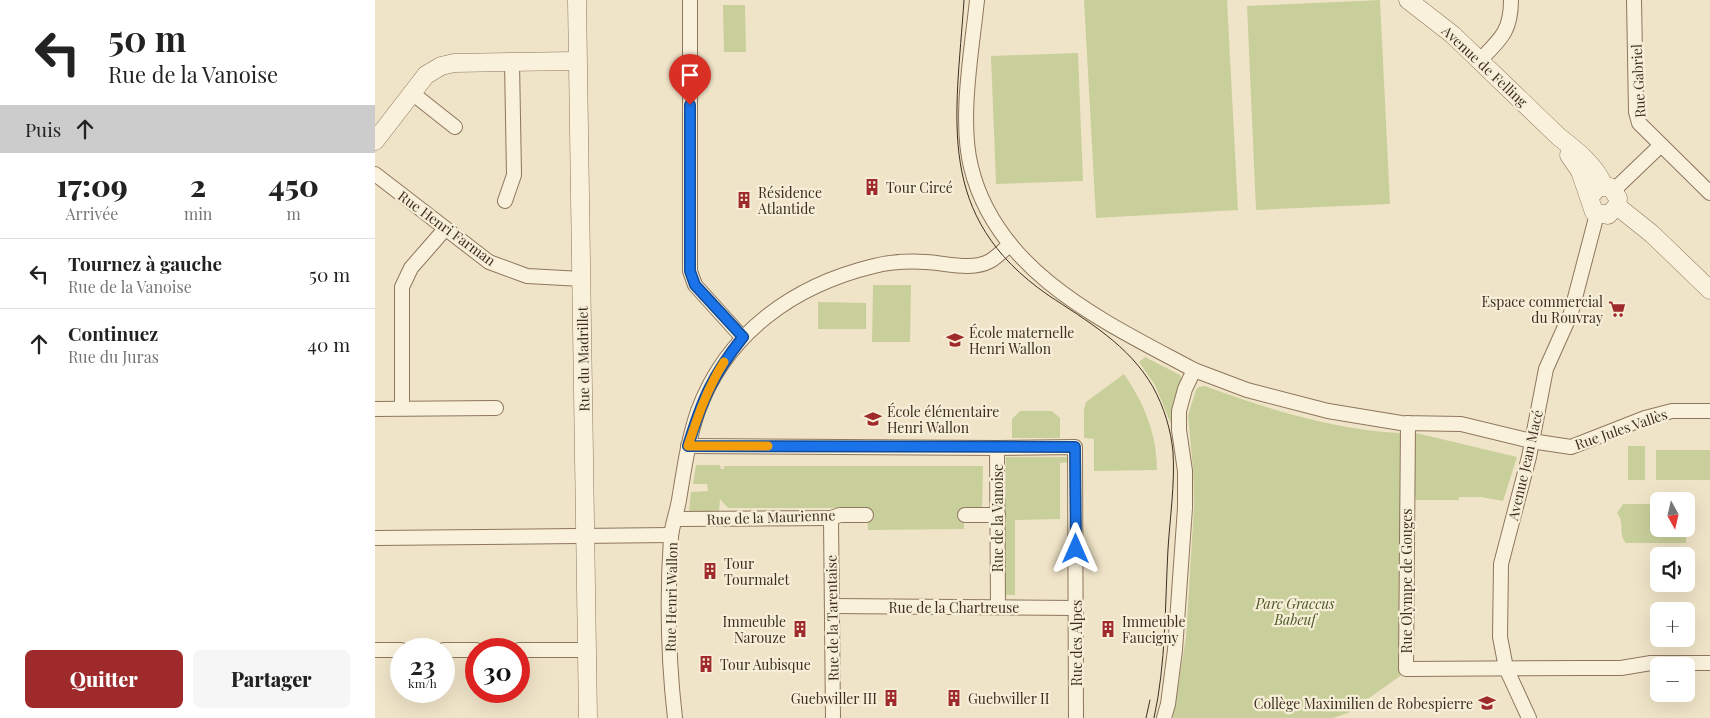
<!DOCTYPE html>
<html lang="fr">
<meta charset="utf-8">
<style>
:root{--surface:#fff;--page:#f6f6f6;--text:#222;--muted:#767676;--line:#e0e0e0;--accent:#9e2a2b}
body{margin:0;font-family:"Playfair Display",serif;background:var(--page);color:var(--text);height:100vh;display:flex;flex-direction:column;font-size:19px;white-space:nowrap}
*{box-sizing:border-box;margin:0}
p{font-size:16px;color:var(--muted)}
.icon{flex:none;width:28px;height:28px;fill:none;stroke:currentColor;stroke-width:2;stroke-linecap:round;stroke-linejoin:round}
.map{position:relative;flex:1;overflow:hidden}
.panel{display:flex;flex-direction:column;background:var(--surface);width:375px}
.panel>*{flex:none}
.hud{background:#fff;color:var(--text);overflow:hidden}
.needle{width:32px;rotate:172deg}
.buttons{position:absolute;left:1275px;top:492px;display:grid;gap:10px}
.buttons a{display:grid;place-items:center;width:45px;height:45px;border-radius:8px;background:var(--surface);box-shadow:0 5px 20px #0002;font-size:25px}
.speed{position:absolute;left:15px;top:638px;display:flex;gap:10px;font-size:25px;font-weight:700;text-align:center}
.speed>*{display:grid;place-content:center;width:65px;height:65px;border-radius:50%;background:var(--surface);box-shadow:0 5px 20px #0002;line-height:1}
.speed small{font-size:12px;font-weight:400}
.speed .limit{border:8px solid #d22;background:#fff;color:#111}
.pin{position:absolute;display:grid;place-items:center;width:42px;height:42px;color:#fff;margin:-51px -21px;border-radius:50% 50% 50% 0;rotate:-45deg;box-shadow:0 0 5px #0007}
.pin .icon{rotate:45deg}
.me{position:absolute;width:55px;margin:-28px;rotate:0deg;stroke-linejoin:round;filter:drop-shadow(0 0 4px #0008)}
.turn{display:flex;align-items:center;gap:18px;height:105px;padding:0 25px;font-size:22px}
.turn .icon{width:65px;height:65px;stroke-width:2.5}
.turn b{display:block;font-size:35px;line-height:42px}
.then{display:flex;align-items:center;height:48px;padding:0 25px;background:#0003;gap:10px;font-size:19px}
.eta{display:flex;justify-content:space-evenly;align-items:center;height:85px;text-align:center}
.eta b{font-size:30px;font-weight:800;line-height:35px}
.primary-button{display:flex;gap:10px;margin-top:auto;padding:10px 25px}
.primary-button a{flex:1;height:58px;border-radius:8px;background:var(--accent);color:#fff;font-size:20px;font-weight:800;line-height:58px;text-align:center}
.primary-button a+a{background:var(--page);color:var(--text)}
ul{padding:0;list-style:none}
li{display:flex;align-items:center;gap:15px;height:70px;padding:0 25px;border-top:1px solid var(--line)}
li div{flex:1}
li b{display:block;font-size:19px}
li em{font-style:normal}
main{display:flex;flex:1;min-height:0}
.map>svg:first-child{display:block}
.green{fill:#c9cf9b}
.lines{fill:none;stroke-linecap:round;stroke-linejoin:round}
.minor-casing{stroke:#8d765c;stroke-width:16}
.tertiary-casing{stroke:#8d765c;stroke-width:19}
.minor{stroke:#faf1dc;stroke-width:14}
.tertiary{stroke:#faf1dc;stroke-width:18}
.tram{stroke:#3d2e20;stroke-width:1}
.route-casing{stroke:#114b97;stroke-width:12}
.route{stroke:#1a73e8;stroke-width:9}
.slow{stroke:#f59e0b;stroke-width:9}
.labels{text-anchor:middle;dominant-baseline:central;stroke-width:4.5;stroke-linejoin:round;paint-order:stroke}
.street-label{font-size:14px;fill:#3d2e20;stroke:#f7eed8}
.poi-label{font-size:14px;fill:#3d2e20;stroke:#f7eed8;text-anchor:start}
.park-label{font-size:14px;font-style:italic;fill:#4d5a26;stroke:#f7eed8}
</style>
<main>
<section class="panel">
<div class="hud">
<div class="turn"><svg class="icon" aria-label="left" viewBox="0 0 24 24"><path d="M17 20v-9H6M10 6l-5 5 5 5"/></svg><div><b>50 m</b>Rue de la Vanoise</div></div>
<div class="then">Puis<svg class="icon" aria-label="ahead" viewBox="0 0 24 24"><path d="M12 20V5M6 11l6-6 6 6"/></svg></div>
</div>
<div class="eta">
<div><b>17:09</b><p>Arrivée</p></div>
<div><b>2</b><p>min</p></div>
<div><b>450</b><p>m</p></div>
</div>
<ul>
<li><svg class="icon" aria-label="left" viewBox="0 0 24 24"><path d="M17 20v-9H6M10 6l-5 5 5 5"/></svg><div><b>Tournez à gauche</b><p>Rue de la Vanoise</p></div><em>50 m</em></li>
<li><svg class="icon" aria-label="ahead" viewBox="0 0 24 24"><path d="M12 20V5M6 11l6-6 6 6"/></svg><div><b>Continuez</b><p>Rue du Juras</p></div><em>40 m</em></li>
</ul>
<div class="primary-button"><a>Quitter</a><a>Partager</a></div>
</section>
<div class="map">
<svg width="1335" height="718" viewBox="0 0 1335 718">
<rect width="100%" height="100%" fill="#f0e4c8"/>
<g class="green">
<path d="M709,0H852L863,210L721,218Z"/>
<path d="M1005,0L1015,204L881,210L872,6Z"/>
<path d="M348,5H370L371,52H349Z"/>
<path d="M703,53L708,181L621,184L616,56Z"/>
<path d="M498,285H536L535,342H497Z"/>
<path d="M443,302L491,303V329H443Z"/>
<path d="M770,357L805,375L807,380L797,408L796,424L780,385L764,362Z"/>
<path d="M749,374C769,403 782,434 782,470L719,471V439L709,438V409L711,402Z"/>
<path d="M830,386C892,409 959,430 1026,433L1028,674L973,713L958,718H798L811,637L819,507L818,470L813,415L821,390L823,387Z"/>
<path d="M645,411H677L685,418V438H637V419Z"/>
<path d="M1041,433L1142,457L1128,501L1106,497H1084V500H1041V497H1037L1038,449Z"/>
<rect x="1253" y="446" width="17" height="34"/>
<rect x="1281" y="450" width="54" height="30"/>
<path d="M631,457H695L696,462L685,463V519L640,520V595H629L628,501L631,498Z"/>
<path d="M321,465H345L346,469H349V466H608L607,513H589V529L493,530L492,508H353L345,499L344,513H318L314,510L316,492L333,491L332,484H318Z"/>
<path d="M1248,504H1284V529H1311V543H1251C1243,535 1250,522 1242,513Z"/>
</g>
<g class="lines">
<g class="minor-casing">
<g id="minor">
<path d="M315,0V271L320,285L367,337"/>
<path d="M602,0C597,49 584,119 596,167C622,274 732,323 819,370L810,389L804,411V430L810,471V508L800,650L793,704L789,718"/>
<path d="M1259,0L1261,112L1264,123L1335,193"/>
<path d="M1105,60C1126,39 1136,31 1136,0"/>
<path d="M37,93L80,127"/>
<path d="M0,174L114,262L152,276L207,279"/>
<path d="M1239,190L1286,145"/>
<path d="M130,201L139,175L137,62"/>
<path d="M819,370L872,390L953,411L1026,423L1086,424L1156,441L1196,447L1270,418L1297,411H1335"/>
<path d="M27,408V287L36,268L70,229"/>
<path d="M0,409L121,408"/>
<path d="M1033,423L1031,669L1206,668H1246L1276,663H1335"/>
<path d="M313,446L622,448"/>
<path d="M590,515H623"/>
<path d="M456,518L458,718"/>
<path d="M301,519L456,518L465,515H491"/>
<path d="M0,538L296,535"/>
<path d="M457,606L701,608"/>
<path d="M623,607L622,448L700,447L701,718"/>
<path d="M0,650H26"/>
<path d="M69,650H101"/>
<path d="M144,650H213"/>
<path d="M300,718C293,658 292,597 296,537C297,525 302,512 304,500C309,470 313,440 323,411C352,332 420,285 499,266C515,262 534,261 551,262C571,263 597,271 615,261C622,257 629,250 635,244"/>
<path d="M1154,718L1131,668L1125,637L1126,564L1154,457L1171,369L1196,313L1222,214"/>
</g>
</g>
<g class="tertiary-casing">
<g id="tertiary">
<path d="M202,0L213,718"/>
<path d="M1033,0L1078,35L1184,137C1201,150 1221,166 1229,186"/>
<path d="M0,141L51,75L66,66L79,63L201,61"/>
<path d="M1194,155L1205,171L1219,212L1233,215L1242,206L1243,198L1235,187H1223L1215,197"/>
<path d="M1242,206L1277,234L1335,290"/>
</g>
</g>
<use href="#minor" class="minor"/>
<use href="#tertiary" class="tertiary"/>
<g class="tram">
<path d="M589,0C581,120 559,216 673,295C712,321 754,345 778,387C789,407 796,430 798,452C800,484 795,517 793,549C790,604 791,664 779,718"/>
<path d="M771,718L775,700"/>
</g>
</g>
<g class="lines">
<g class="route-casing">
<path id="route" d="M315,105V271L320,285L368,337C337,376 327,400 313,446L700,447L701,549"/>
</g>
<use href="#route" class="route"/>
<path class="slow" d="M349,362C332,389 323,416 313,446H393"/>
</g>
<defs>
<g id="building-bare" transform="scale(1.35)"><path d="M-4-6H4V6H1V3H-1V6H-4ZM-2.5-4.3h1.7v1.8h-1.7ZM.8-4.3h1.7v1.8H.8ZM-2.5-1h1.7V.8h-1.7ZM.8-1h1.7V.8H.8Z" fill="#9e2a2b" stroke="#f7eed8" stroke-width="2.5" paint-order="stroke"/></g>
<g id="supermarket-bare" transform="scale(1.35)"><path d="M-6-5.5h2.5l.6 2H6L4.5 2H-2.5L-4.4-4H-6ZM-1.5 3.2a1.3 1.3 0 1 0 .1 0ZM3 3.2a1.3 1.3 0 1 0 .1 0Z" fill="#9e2a2b" stroke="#f7eed8" stroke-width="2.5" paint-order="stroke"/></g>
<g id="school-bare" transform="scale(1.35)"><path d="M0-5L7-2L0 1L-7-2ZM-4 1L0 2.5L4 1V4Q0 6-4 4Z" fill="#9e2a2b" stroke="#f7eed8" stroke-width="2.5" paint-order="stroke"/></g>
</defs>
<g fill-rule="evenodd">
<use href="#building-bare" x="497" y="187"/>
<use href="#building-bare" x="369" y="200"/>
<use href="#supermarket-bare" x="1242" y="309"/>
<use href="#school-bare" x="580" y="340"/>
<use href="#school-bare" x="498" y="419"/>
<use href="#building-bare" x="335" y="571"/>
<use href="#building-bare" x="425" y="629"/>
<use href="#building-bare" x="733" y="629"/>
<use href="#building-bare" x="331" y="664"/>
<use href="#building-bare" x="516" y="698"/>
<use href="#building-bare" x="579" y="698"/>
<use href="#school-bare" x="1112" y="703"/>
</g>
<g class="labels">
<g class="street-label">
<text transform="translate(1110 66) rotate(43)">Avenue de Felling</text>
<text transform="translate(1263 81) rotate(-93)">Rue Gabriel</text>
<text transform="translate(72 228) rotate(36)">Rue Henri Farman</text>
<text transform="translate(208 359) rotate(-91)">Rue du Madrillet</text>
<text transform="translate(1246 429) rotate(-19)">Rue Jules Vallès</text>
<text transform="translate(1150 465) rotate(-77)">Avenue Jean Macé</text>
<text transform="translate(396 517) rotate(-2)">Rue de la Maurienne</text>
<text transform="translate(622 518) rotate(-90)">Rue de la Vanoise</text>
<text transform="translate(1031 581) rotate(-90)">Rue Olympe de Gouges</text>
<text transform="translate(296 597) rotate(-89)">Rue Henri Wallon</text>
<text x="579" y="607">Rue de la Chartreuse</text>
<text transform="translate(457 618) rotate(-91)">Rue de la Tarentaise</text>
<text transform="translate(701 643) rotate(-90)">Rue des Alpes</text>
</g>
<g class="poi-label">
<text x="511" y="187">Tour Circé</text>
<text x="383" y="192">Résidence<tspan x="383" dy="16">Atlantide</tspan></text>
<text x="1228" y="301" text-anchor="end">Espace commercial<tspan x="1228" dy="16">du Rouvray</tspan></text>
<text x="594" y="332">École maternelle<tspan x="594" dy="16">Henri Wallon</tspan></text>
<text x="512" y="411">École élémentaire<tspan x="512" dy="16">Henri Wallon</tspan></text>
<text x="349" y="563">Tour<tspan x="349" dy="16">Tourmalet</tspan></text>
<text x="411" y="621" text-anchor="end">Immeuble<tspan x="411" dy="16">Narouze</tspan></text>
<text x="747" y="621">Immeuble<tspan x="747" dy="16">Faucigny</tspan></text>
<text x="345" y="664">Tour Aubisque</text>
<text x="502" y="698" text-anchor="end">Guebwiller III</text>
<text x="593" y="698">Guebwiller II</text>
<text x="1098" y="703" text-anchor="end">Collège Maximilien de Robespierre</text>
</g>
<g class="park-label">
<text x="920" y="603">Parc Graccus<tspan x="920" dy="16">Babeuf</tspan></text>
</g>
</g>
</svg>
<div class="buttons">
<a><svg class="needle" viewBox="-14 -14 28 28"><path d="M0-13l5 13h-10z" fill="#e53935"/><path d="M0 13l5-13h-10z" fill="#767676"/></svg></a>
<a><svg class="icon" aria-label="sound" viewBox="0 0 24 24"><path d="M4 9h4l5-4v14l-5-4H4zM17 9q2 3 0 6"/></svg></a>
<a>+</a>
<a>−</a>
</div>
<div class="speed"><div>23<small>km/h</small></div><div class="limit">30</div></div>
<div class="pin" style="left:315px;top:105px;background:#d93025"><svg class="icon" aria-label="arrive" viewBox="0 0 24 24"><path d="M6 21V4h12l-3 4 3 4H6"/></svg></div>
<svg class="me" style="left:701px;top:549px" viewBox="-20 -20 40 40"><path d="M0-17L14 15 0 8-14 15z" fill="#1a73e8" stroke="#fff" stroke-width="4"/></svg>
</div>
</main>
